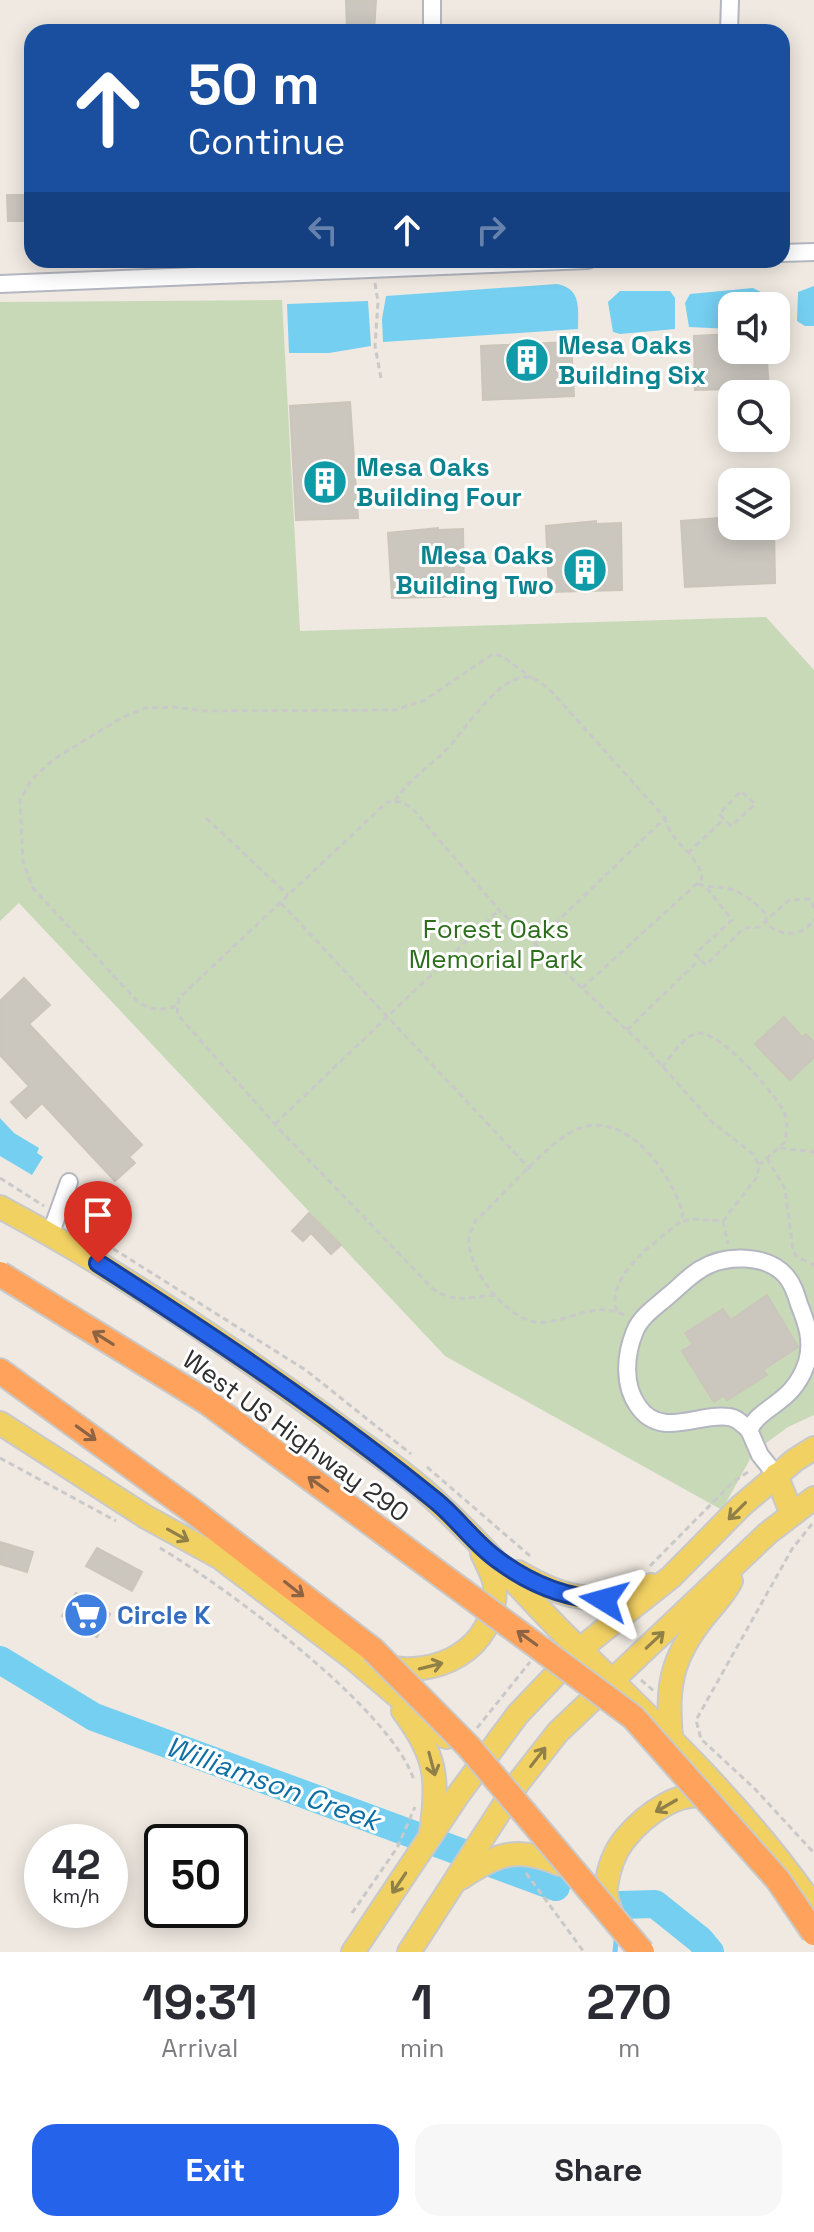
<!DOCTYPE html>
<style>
:root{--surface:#fff;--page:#f7f7f7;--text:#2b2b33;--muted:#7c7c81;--accent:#2563eb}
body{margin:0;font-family:"Space Grotesk",sans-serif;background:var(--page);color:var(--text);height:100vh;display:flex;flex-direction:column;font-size:30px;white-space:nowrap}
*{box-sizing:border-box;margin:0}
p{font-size:26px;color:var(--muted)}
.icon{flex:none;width:44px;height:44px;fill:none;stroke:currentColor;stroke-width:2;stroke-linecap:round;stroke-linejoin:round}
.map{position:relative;height:1952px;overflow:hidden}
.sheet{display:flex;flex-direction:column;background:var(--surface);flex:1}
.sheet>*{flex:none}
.guide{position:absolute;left:24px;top:24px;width:766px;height:244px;border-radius:24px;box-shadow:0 4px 20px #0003;background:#1a4fa0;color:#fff;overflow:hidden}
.buttons{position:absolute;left:718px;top:292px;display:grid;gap:16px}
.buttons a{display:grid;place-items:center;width:72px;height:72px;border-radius:16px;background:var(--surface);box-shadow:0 4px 20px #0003;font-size:40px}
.speed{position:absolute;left:24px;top:1824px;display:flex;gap:16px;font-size:40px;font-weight:700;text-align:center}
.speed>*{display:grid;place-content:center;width:104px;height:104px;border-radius:50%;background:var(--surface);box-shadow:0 4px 20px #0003;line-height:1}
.speed small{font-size:20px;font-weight:400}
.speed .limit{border:4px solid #111;border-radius:12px;background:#fff;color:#111}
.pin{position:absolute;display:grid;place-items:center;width:68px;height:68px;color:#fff;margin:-82px -34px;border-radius:50% 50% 50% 0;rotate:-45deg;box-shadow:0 0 8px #0007}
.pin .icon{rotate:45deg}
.me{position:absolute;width:88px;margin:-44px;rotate:278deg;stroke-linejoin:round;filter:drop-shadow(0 0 6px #0008)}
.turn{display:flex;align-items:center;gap:28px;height:168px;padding:0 32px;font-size:36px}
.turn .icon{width:104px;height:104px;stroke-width:2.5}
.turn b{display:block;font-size:56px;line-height:68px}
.lanes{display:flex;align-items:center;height:76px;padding:0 32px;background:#0003;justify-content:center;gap:40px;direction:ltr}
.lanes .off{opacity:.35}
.eta{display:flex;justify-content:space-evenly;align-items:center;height:136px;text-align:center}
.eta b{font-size:48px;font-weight:700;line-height:56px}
.action{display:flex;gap:16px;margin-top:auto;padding:16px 32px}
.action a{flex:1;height:92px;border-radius:24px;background:var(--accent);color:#fff;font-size:32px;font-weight:700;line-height:92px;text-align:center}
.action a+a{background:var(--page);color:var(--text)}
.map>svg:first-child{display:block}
.cemetery{fill:#c8d9b8}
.water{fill:#75cff0}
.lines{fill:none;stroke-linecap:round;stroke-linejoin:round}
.stream{stroke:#75cff0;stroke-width:5}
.river{stroke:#75cff0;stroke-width:28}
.building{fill:#cbc7bf;stroke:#cbc5ba;stroke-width:2}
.minor-casing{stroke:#b4b7c1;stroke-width:20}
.major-casing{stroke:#c9c9c9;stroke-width:26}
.highway-casing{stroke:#c9c9c9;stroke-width:28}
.path{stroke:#c9c9c9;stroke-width:3;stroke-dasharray:6 4;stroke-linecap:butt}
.minor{stroke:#fff;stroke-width:16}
.major{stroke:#f2d163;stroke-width:22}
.highway{stroke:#ffa35c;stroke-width:24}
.highway-bridge-casing{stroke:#c9c9c9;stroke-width:28;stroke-linecap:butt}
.highway-bridge{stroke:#ffa35c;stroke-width:24}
.oneway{stroke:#8c6343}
.oneway2{stroke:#908048}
.route-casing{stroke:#184099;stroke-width:20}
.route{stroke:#2563eb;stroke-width:14}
.labels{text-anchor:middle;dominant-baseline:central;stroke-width:6;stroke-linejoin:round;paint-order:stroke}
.culture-label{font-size:26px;font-weight:bold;fill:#0d838f;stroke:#fff;text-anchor:start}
.park-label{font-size:26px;fill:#2c6e1b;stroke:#fff}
.street-label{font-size:26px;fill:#2e2e2e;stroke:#fff}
.shop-label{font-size:26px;font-weight:bold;fill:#366cbe;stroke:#fff;text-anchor:start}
.water-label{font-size:28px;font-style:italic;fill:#0d6fa3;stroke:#fff}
</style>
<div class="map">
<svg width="814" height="1952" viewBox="0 0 814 1952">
<rect width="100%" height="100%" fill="#efe9e1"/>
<path class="cemetery" d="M282,300L300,631L766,617L814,670V1415L788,1427L754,1452L722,1510L445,1356L19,903L0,921V302Z"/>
<g class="water">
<path d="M557,284C582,289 578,309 578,329L383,342L382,319L386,296Z"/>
<path d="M814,286V326H805L797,321L798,292Z"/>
<path d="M753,288L763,293L764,306H732V329L689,327L685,303L690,294Z"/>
<path d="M620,291H670L675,298V329L620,334L613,332L608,302Z"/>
<path d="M368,301L371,346L329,353H289L287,304Z"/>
<path d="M0,1118L14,1133L39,1148L37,1153L43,1157L32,1175L0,1156Z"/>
</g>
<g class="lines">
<path class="stream" d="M615,1952L616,1941"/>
<g class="river">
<path d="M0,1660L94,1717L556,1887"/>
<path d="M619,1905L655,1904L700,1940L710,1952"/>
</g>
</g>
<g class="building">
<path d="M346,0H376L374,32H347Z"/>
<path d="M7,195H29L32,221H8Z"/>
<path d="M732,334V350H766L769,388L695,390L694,336Z"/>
<path d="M571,342L574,396L483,400L481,346Z"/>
<path d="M350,402L358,518L296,520L290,406Z"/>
<path d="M732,517V526H774L775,583L685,587L681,521Z"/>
<path d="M596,521V524L621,523L622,590L549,592L546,526Z"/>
<path d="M438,528V530L463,529L464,596L392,598L388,533Z"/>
<path d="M24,978L50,1005L29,1024L142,1145L129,1157L135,1163L115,1181L42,1103L26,1118L11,1102L29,1086L0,1055V1001Z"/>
<path d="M784,1017L802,1037L806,1034L814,1042V1057L790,1080L755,1044Z"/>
<path d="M309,1213L341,1245L331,1254L311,1233L303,1241L292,1231Z"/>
<path d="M767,1295L798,1347L763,1370L767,1375L727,1400L724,1395L714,1402L682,1351L693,1344L685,1333L723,1309L731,1320Z"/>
<path d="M0,1542L33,1552L27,1572L0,1564Z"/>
<path d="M97,1548L142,1572L132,1591L86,1566Z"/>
<path d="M76,1593L110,1614L97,1637L62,1616Z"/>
</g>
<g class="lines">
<g class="minor-casing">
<g id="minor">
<path d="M432,0V32"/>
<path d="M729,32L730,0"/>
<path d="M782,253L814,252"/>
<path d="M0,284L588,260"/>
<path d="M50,1235L69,1182"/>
<path d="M749,1430C743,1425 738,1418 729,1417C699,1412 661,1440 638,1406C623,1385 625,1355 635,1331C641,1316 657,1306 668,1296C679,1287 689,1276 701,1269C725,1254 767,1254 786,1276C793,1284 796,1294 799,1304C807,1324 813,1341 807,1362C793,1405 762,1404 749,1430L760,1455L776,1475"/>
</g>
</g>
<g class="major-casing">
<g id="major">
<path d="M0,1207C114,1268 221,1340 325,1416C363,1445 406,1472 440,1505C486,1547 525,1596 570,1640C657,1724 745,1807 814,1907"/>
<path d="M0,1423L146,1517L219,1557L355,1660L446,1737"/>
<path d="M776,1475L792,1514"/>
<path d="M518,1572C567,1601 598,1606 651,1585"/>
<path d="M380,1666C436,1679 495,1651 495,1588C495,1577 486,1563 482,1553"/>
<path d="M403,1711C436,1755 439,1778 431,1832"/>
<path d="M671,1736C666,1686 672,1657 704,1617C713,1605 724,1595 731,1581"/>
<path d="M461,1878C498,1853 517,1846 560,1864"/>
<path d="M613,1917C610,1908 604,1896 606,1887C608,1871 614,1853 624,1840C644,1815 684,1784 715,1800"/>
<path d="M353,1952L458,1795L518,1714L580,1649L671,1577L741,1506L795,1460L814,1448"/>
<path d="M409,1952L518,1783L558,1732L768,1533L814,1498"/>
</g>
</g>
<g class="highway-casing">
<path id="highway" d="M0,1371L194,1512L373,1650"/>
</g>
<g class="path">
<path d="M375,283L378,302L375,346L381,378"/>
<path d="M395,801C409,778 430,767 448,748C466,729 496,679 525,677C536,677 544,685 552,692L665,818L535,943"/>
<path d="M206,818L288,895"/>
<path d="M688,853L724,819L719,814L741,791L755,804L731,826L724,819"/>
<path d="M698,884C708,888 715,886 725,888C740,890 755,902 765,913L767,924C781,937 804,937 814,919"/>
<path d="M707,888L732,920L695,954L706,965L744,928L759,927L789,900L810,899L814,908"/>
<path d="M281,903L530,1169"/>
<path d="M582,988L702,879C700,855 670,843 665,818"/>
<path d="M176,1006C161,1011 150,1010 137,1001L33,888L23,862L20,800L32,779L54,759L121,718L145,708L175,707L204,711L395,710L425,700L493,654L502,656L532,678"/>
<path d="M627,1030L700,959"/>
<path d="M662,1067C671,1056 684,1036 698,1033C719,1030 780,1097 786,1117C788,1125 786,1134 785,1142L759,1165"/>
<path d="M275,1124L499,910"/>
<path d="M780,1148L814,1152"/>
<path d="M767,1158L785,1189L793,1250L797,1257L814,1265"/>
<path d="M0,1178L44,1206"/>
<path d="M723,1221L728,1244"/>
<path d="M71,1222L307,1371L411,1454"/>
<path d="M495,1295C471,1297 453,1304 432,1288L280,1130L177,1014L179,998L387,802H402L412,808L499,910L648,1050L712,1122L753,1154L759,1165L757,1177L723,1221L692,1219L680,1222"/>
<path d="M617,1311C604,1278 656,1241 680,1222L683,1214C671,1173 626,1107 575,1130C549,1141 499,1200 475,1221C473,1227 469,1233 469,1239C467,1268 506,1318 535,1322C569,1325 592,1298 626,1316"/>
<path d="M0,1458L116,1521"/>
<path d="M427,1467L530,1556"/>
<path d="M812,1524L792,1549L696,1720L701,1739L755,1789L814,1853"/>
<path d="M160,1548C226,1587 391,1709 414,1780"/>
<path d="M650,1566L733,1482L751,1470"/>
<path d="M641,1680L654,1691"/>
<path d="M477,1728L530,1662"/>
<path d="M526,1873L584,1952"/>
<path d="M352,1913L397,1848L415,1807"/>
</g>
<use href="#minor" class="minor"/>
<use href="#major" class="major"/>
<use href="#highway" class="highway"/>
<g class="highway-bridge-casing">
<g id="highway-bridge">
<path d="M0,1274L207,1402L633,1717L778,1880L814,1933"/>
<path d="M373,1650L469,1747L642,1952"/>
</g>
</g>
<use href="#highway-bridge" class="highway-bridge"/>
</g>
<defs><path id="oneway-shaft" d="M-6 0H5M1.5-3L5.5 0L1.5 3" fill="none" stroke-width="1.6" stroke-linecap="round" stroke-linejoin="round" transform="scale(2)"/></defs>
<g class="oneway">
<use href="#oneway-shaft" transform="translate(103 1338) rotate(-148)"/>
<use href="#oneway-shaft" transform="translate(86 1433) rotate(36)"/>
<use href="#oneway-shaft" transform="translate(318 1484) rotate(-144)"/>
<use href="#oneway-shaft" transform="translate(294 1589) rotate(38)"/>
<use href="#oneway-shaft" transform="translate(527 1638) rotate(-144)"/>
</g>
<g class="oneway2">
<use href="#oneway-shaft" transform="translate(737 1511) rotate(135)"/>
<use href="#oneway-shaft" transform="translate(178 1535) rotate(29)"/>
<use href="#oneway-shaft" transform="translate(655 1640) rotate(-43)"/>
<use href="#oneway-shaft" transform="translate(431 1666) rotate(-14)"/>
<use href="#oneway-shaft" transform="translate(538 1757) rotate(-52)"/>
<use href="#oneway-shaft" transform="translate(432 1764) rotate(75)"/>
<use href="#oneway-shaft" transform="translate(666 1806) rotate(150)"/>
<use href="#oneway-shaft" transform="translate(399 1883) rotate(124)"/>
</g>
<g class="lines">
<g class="route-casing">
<path id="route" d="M98,1263C214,1337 329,1414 436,1501C458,1519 475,1544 498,1560C529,1583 565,1598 604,1600"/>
</g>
<use href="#route" class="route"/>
</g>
<defs>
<g id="building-disc" transform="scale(2.3)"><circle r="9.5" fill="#0f9aa8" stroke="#fff"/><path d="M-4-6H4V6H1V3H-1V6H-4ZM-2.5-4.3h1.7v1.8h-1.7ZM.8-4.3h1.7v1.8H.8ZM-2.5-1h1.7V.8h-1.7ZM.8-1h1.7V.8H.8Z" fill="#fff"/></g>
<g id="supermarket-disc" transform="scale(2.3)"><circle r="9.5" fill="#3f7fe0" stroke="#fff"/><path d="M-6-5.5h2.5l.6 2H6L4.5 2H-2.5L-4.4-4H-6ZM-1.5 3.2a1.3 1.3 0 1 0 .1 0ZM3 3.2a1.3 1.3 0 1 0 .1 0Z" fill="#fff"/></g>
</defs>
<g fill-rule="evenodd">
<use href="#building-disc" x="527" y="360"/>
<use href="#building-disc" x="325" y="482"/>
<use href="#building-disc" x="585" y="570"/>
<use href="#supermarket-disc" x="86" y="1615"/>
</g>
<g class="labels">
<g class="culture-label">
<text x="558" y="345">Mesa Oaks<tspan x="558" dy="30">Building Six</tspan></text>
<text x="356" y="467">Mesa Oaks<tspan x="356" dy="30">Building Four</tspan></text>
<text x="554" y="555" text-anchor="end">Mesa Oaks<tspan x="554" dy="30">Building Two</tspan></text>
</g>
<g class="park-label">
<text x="496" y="929">Forest Oaks<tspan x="496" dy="30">Memorial Park</tspan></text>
</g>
<g class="street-label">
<text transform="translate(296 1436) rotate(36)">West US Highway 290</text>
</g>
<g class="shop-label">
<text x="117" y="1615">Circle K</text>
</g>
<g class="water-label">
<text transform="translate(273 1783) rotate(20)">Williamson Creek</text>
</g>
</g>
</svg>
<div class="buttons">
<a><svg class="icon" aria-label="sound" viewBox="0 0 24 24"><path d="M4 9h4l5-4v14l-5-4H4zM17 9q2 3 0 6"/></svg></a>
<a><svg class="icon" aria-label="search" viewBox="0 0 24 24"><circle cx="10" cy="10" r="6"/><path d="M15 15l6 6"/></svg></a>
<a><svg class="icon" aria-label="layers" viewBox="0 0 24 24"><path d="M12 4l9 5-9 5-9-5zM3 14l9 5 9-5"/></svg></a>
</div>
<div class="speed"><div>42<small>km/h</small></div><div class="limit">50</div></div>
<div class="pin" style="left:98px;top:1263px;background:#d93025"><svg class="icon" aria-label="arrive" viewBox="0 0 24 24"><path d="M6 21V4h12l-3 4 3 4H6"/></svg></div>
<svg class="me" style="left:604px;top:1600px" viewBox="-20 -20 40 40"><path d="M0-17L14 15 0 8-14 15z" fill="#2563eb" stroke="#fff" stroke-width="4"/></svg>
<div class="guide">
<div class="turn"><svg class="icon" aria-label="ahead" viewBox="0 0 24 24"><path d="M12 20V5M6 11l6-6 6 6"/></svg><div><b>50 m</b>Continue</div></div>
<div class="lanes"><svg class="icon off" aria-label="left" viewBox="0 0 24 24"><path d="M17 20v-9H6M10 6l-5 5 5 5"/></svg><svg class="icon" aria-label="ahead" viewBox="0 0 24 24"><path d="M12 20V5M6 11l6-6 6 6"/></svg><svg class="icon off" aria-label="right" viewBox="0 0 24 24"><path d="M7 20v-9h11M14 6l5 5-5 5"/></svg></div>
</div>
</div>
<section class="sheet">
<div class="eta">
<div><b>19:31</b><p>Arrival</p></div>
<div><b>1</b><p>min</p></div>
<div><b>270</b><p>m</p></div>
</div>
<div class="action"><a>Exit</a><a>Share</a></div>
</section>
